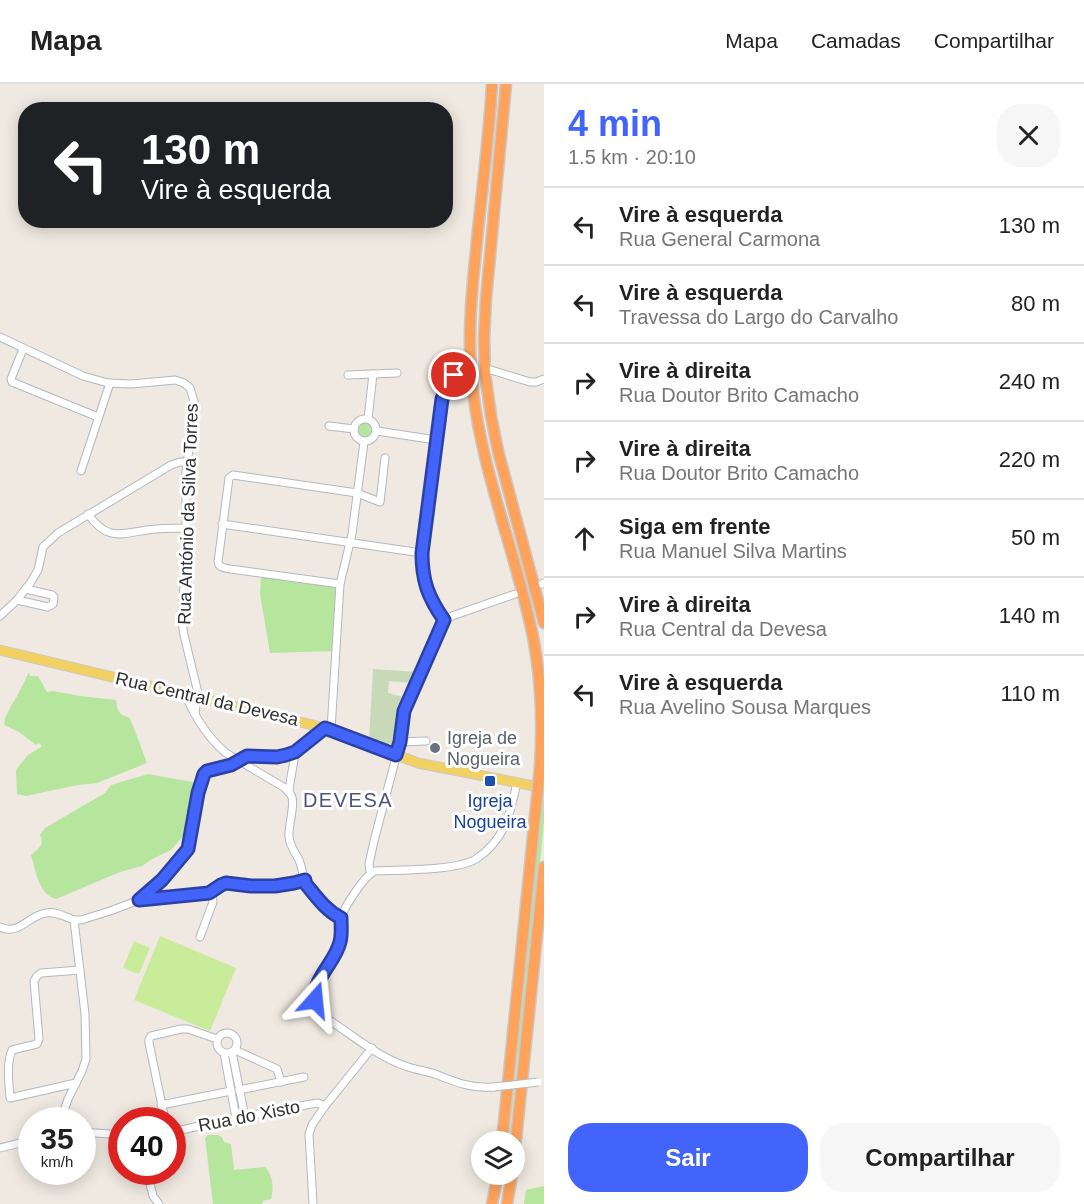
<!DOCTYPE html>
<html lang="pt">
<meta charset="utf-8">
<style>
:root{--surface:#fff;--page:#f6f6f6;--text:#222;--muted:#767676;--line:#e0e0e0;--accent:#4264fb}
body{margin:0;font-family:Arial,sans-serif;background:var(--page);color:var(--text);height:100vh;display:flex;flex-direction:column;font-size:22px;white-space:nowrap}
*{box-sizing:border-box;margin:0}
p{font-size:20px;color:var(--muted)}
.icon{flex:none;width:33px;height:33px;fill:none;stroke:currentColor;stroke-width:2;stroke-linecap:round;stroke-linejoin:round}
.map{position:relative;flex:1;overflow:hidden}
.drawer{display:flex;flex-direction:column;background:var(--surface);width:540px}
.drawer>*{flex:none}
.banner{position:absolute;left:18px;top:18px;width:435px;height:126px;border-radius:24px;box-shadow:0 3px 15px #0003;background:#202124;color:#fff;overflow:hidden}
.fabs{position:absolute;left:471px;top:1047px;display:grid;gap:12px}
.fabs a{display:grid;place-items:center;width:54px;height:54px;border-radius:50%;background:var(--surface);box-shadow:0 3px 15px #0003;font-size:30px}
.speed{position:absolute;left:18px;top:1023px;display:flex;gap:12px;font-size:30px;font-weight:700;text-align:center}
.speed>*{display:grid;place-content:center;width:78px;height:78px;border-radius:50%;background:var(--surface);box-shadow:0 3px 15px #0003;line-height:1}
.speed small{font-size:15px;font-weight:400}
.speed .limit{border:9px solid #d22;background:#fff;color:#111}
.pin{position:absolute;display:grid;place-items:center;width:51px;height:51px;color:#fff;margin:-26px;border:3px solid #fff;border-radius:50%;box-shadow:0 2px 6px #0007}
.me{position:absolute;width:66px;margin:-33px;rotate:18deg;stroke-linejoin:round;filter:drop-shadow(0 0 4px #0008)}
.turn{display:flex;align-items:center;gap:21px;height:126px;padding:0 24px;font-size:27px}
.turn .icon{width:78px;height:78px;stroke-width:2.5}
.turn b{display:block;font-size:42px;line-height:51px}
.round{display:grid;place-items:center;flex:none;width:63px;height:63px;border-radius:24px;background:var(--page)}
.headline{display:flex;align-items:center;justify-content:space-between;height:102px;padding:0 24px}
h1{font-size:36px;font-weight:800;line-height:45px;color:var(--accent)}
.primary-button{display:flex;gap:12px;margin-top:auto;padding:12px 24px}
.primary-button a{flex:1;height:69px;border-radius:24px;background:var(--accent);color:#fff;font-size:24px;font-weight:800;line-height:69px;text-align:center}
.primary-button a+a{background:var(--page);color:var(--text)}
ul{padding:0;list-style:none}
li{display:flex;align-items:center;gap:18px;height:78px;padding:0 24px;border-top:2px solid var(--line)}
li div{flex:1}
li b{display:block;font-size:22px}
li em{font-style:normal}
header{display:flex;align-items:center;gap:36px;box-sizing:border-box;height:84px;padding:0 30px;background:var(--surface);border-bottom:2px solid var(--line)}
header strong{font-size:28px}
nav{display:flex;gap:33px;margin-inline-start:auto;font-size:21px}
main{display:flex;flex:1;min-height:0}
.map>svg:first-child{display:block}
.green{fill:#b6e59e}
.cemetery{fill:#c8d9b8}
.pitch{fill:#c9ec9a}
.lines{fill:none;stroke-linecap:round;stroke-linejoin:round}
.minor-casing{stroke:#b4b7c1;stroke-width:9}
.major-casing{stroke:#c9c9c9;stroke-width:11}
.highway-casing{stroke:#c9c9c9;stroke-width:13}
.minor{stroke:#fff;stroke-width:7}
.major{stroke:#f2d163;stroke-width:9}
.highway{stroke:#ffa35c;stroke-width:10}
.minor-bridge-casing{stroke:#b4b7c1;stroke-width:9;stroke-linecap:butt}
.highway-bridge-casing{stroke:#c9c9c9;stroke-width:13;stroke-linecap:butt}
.minor-bridge{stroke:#fff;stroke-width:7}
.highway-bridge{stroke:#ffa35c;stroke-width:10}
.route-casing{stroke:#2b41a3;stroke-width:15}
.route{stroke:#4264fb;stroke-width:10}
.worship-dot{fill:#6b7280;stroke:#fff;stroke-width:2}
.transit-dot{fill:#1a4fb4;stroke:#fff;stroke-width:2}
.labels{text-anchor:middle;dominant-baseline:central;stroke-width:6;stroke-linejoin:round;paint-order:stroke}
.street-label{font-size:18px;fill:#2e2e2e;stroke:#fff}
.worship-label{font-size:18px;fill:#5b616d;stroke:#fff;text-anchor:start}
.transit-label{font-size:18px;fill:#164399;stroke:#fff}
.neighbourhood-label{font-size:20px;letter-spacing:1.5px;fill:#4d5680;stroke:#fff}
</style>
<header>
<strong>Mapa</strong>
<nav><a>Mapa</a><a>Camadas</a><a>Compartilhar</a></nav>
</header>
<main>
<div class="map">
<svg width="544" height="1120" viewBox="0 0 544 1120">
<rect width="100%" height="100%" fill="#efe9e1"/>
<g class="green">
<circle cx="365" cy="346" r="9"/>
<path d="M261,492L336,502L337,505L334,567L270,569L260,510Z"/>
<path d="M29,588L30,592H38L47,608L53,607L80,612L116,616C117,627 119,631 130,634L147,679L97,699L78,701L26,712L17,710L16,686L27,672L42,662L39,659L36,661L19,648L4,641C5,629 13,620 18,610C22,603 25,596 29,588Z"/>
<path d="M148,690L198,699L189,751L183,752L171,766L152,775L142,782L120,788L56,815C38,810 36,787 31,771C38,765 45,761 40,751L45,744L105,709L111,701Z"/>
<path d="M541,714L544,715V738L514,1039L511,1057L519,970H518L509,1057L507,1058Z"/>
<path d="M208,1051H218L222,1053L224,1058L231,1060L234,1086L265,1083C273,1092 274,1103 271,1115L263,1117L262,1120H213L205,1054Z"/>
<path d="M544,1102V1120H524L526,1106Z"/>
</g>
<path class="cemetery" d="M373,585L418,588L414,599L389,597L388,609L407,614L396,661L369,657Z"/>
<g class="pitch">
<path d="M160,852L236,884L210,947L134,916Z"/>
<path d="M134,857L150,864L139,890L123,884Z"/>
</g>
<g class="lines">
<g class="minor-casing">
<g id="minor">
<path d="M0,253L83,292L108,299L131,300L175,296L184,299L190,304L195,321L186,387V464L182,538L184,551L199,613L196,621L195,630"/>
<path d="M23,265L11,295L12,298L98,333"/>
<path d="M491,286L530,298H536L544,295"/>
<path d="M348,291L397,289"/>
<circle cx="365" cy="346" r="11"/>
<path d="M368,335L373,290"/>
<path d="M329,342L354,345"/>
<path d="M377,347L436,356"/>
<path d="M81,387L110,299"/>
<path d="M88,430C107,457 120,450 147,446C160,444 173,444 186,444"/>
<path d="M222,440L422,469"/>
<path d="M340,500L230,485C225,484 219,484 218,478L229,394L233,391L357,409L380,418L385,374"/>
<path d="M542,500L544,499"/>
<path d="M17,516L48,523L53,520L54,513L52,511L26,505"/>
<path d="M0,532L17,516L31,498L38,486L43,463L58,449L171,381L180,378H187"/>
<path d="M444,536L433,520L426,504L423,493L422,482V459L442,315C447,303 450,293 462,286"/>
<path d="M185,610C194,631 208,654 226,669L285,704C286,706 290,709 291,711C296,719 288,741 289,753C290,762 294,767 298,774C302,781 302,790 305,797C309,810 329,828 341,834"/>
<path d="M331,646L340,500L352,450L364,358"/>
<path d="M400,658L426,657"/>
<path d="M289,708C290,694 294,681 295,667"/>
<path d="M370,788L369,780L374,757L400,658L404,627L442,540L444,536L452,532L515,510"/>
<path d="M141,816L209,809L221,801L226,799L251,802H275L294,799L305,796"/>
<path d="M74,836H81L110,827L139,816L162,796L188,765L198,709L204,690L207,687L231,681L247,672L277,673L286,671L295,667L325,644"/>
<path d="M0,843C19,852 29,831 46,829C55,827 66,833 74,836L85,930L86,975L82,987L68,1015L61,1036"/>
<path d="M200,853L213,818L212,808"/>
<circle cx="227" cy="959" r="10"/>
<path d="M235,966L277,985L281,998"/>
<path d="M232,968L245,1033"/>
<path d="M224,969L236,1034"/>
<path d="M76,999L10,1014C9,1000 6,980 12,966L37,960L39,955L34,897L37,892L41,889L80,886"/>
<path d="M494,1003C472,1005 455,998 435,990C426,987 417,986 408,983C380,974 356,954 332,938C323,931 314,925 314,913C315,892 335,877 340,858C342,851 340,843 341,835C343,824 365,791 375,787C399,786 456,787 476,775C488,767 498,756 504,743C510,730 514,713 517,698"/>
<path d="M239,1006L304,993"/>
<path d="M161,1021L231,1007"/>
<path d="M165,1036L149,959V955L151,952L181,945H188L217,955"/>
<path d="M82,1048L122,1051"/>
<path d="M172,1048L232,1035L311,1020L318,1019L325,1022"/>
<path d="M0,1064L32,1056"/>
<path d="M147,1088L153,1112L159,1120"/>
<path d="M313,1120L309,1050L312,1041L325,1022L372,964"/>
</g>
</g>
<g class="major-casing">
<path id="major" d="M0,566L325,644L418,679L544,704"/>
</g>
<g class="highway-casing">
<g id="highway">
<path d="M492,0C489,56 481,112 476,167C471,214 467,260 473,307C483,393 518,474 534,558C542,603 543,649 539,694"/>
<path d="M506,0L486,215L484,254L485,289L491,332L498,367L544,539"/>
<path d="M502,1058L537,713"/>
<path d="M514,1075L544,783"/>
<path d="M492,1120L498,1090"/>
<path d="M507,1120L512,1090"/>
</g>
</g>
<use href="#minor" class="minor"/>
<use href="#major" class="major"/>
<use href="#highway" class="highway"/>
<g class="minor-bridge-casing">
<path id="minor-bridge" d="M494,1003L538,998"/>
</g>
<g class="highway-bridge-casing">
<path id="highway-bridge" d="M537,713L539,694"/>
</g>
<use href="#minor-bridge" class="minor-bridge"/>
<use href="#highway-bridge" class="highway-bridge"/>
</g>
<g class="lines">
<g class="route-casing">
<path id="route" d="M315,916C313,894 335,879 340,858C342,851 341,842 341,834C325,826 316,812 305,799V796L294,799L275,802H251L226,799L221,801L209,809L139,816L162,796L188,765L198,709L204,690L207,687L231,681L247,672L277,673L286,671L295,668L325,644L396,671L400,658L404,627L444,536C428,513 422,497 422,469L442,315L450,296L454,291"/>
</g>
<use href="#route" class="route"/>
</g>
<circle class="worship-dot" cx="435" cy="664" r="6"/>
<rect class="transit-dot" x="484" y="691" width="12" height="12" rx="3"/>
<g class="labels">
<g class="street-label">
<text transform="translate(188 430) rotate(-88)">Rua António da Silva Torres</text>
<text transform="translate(207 615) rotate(13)">Rua Central da Devesa</text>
<text transform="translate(249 1032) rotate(-11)">Rua do Xisto</text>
</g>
<g class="worship-label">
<text x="447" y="654">Igreja de<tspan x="447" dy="21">Nogueira</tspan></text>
</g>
<g class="transit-label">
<text x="490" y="717">Igreja<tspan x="490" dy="21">Nogueira</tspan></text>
</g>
<g class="neighbourhood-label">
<text x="348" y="716">DEVESA</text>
</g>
</g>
</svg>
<div class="fabs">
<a><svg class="icon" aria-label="layers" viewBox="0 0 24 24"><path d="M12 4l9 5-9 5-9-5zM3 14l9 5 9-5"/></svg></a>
</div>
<div class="speed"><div>35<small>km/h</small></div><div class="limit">40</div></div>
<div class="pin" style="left:454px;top:291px;background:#d93025"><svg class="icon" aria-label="arrive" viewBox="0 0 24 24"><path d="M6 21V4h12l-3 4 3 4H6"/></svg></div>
<svg class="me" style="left:315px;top:916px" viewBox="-20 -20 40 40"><path d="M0-17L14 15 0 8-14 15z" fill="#4264fb" stroke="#fff" stroke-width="4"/></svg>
<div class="banner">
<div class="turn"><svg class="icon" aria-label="left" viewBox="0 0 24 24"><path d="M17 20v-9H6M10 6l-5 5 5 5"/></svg><div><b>130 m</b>Vire à esquerda</div></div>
</div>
</div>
<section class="drawer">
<div class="headline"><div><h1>4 min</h1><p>1.5 km · 20:10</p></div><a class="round"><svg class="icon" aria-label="close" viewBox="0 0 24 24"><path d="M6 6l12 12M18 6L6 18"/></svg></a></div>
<ul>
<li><svg class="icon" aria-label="left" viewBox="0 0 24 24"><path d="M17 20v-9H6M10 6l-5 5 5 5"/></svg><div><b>Vire à esquerda</b><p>Rua General Carmona</p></div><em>130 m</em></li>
<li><svg class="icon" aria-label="left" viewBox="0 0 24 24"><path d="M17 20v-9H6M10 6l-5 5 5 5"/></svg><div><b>Vire à esquerda</b><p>Travessa do Largo do Carvalho</p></div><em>80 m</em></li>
<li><svg class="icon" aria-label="right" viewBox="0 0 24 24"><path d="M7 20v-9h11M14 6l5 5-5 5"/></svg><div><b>Vire à direita</b><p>Rua Doutor Brito Camacho</p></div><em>240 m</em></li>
<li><svg class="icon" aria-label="right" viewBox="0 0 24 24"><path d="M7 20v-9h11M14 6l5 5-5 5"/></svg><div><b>Vire à direita</b><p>Rua Doutor Brito Camacho</p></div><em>220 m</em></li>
<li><svg class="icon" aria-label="ahead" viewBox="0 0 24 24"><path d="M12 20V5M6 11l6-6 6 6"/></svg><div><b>Siga em frente</b><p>Rua Manuel Silva Martins</p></div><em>50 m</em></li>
<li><svg class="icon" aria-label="right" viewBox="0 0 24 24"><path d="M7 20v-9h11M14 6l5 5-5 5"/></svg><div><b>Vire à direita</b><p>Rua Central da Devesa</p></div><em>140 m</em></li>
<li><svg class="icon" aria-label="left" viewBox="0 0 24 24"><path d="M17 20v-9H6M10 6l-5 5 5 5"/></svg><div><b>Vire à esquerda</b><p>Rua Avelino Sousa Marques</p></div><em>110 m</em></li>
</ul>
<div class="primary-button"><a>Sair</a><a>Compartilhar</a></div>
</section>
</main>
